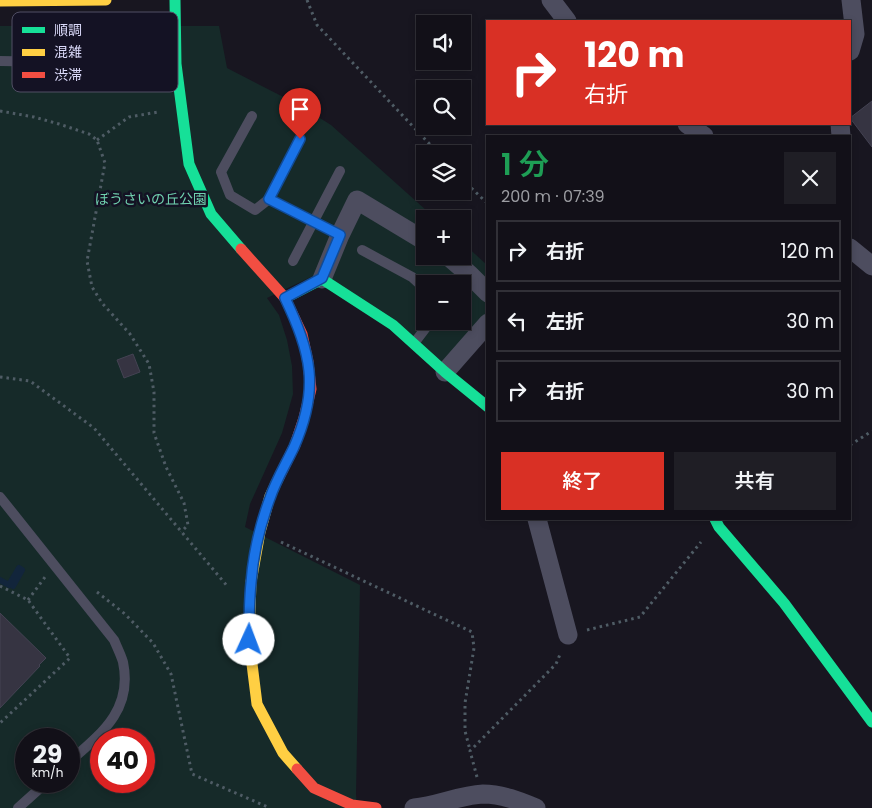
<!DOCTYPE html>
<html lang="ja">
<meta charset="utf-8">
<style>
:root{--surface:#121018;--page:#1f1e25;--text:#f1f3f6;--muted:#9c9da2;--line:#313037;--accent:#d93025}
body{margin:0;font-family:Poppins,"Noto Sans JP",sans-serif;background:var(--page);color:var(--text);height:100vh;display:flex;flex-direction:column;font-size:19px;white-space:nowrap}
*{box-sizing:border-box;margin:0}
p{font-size:16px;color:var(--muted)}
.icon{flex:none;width:28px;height:28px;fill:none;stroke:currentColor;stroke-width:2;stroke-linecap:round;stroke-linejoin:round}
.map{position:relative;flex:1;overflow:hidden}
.panel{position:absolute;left:486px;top:135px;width:365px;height:385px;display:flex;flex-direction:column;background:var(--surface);border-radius:0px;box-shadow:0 2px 8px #0003,0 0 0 1px var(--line)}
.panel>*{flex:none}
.guide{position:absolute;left:486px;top:20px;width:365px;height:105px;border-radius:0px;box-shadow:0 2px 8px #0003,0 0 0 1px var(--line);background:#d93025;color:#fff;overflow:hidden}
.tools{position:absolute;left:416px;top:15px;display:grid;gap:10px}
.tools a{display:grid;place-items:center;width:55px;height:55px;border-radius:0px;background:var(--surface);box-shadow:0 2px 8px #0003,0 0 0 1px var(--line);font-size:25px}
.speed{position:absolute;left:15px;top:728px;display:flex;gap:10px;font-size:25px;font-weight:700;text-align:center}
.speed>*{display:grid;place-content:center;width:65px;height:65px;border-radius:50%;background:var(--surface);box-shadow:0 2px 8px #0003,0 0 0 1px var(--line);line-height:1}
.speed small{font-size:12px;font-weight:400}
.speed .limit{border:8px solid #d22;background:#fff;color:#111}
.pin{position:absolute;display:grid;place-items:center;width:42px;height:42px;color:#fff;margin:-51px -21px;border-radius:50% 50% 50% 0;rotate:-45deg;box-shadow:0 0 5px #0007}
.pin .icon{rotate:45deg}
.me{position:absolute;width:55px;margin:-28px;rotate:2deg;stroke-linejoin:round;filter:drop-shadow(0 0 4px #0008)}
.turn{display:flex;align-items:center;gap:18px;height:105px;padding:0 15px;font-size:22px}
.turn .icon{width:65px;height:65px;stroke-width:2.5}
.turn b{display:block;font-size:35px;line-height:42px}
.round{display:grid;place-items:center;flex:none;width:52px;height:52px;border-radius:0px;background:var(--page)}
.headline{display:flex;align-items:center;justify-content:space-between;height:85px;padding:0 15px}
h1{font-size:30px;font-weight:600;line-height:38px;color:#1e9e55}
.primary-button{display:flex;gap:10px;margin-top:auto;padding:10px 15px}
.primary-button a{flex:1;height:58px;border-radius:0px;background:var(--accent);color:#fff;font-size:20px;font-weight:600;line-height:58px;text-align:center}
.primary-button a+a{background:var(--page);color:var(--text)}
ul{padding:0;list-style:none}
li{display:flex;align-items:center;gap:15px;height:62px;margin:0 10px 8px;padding:0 5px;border:2px solid var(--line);border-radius:0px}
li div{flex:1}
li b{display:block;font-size:19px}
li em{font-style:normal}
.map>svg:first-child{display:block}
.green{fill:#162a29;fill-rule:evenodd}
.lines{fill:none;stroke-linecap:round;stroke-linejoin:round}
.stream{stroke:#12253b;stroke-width:6}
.building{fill:#363442;stroke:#444353}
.path{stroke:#4f5c65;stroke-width:3;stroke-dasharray:2.5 4;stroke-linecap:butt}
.lane{stroke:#4d4d5f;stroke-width:10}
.street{stroke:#4d4d5f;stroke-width:19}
.fast{stroke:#16e098;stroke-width:11}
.slow{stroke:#ffcf43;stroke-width:11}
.jam{stroke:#f24e42;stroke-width:11}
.route-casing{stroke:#114b97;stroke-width:12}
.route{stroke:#1a73e8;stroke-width:9}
.labels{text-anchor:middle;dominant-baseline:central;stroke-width:5;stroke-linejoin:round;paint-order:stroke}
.park-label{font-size:14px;fill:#70d1af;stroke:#141224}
.key{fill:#141224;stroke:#504e64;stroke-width:1}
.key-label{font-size:14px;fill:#dbdafa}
</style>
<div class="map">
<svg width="872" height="808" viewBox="0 0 872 808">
<rect width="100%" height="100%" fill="#181620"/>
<path class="green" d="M0,26H219L227,68L299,105L331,125L436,219H425V256H462L463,243L487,265V315L446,364L313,276L267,298L279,315L287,340L292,366L293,394L282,433L250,504L245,527L360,585L356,794L357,808H0ZM425,284H462V321H425ZM26,739H69V781H26ZM101,739H144V781H101Z"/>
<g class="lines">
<path class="stream" d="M0,580L9,585L19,568L22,570L13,586"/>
</g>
<g class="building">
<path d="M872,101V147L850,118Z"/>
<path d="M133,354L140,372L124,378L117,360Z"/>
<path d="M0,613L46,658L39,665L40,666L0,708Z"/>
</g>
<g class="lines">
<g class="path">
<path d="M307,0L317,25L439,154"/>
<path d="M0,111L34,117L59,124L89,134L97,140L105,163L87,261L92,287L102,303L130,334L149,364L154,392V433L166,467L184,503L188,525L181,532"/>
<path d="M97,140L129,117L158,112"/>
<path d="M462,179L488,204"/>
<path d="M0,377L30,381L94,428L228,587"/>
<path d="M850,445L872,431"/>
<path d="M281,542L472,632L474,648L465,703V731L470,750"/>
<path d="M0,586L28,600L70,658L0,723"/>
<path d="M97,592L125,614L153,643L171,674L192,774L270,808"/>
<path d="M28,600L45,577"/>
<path d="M587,630L640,617L701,542"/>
<path d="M477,777L470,751L556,664L561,652"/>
</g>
<g class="lane">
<path d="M0,61L175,64"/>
<path d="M252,116L221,172L230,195L255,210L269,199L340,235"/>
<path d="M269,199L300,139"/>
<path d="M362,250L412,277L425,289"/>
<path d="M293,261L340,171"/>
<path d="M415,342L431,321"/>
<path d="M0,497L114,640C117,647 121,655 123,662C133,710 101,734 69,762"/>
<path d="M18,808L48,781"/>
</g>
<g class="street">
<path d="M551,0L567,21"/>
<path d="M850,51L855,34L851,0"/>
<path d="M687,124L704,136"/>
<path d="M840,124L841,136"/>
<path d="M850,248L872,266"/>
<path d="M448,256L470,275L488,293"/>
<path d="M322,279L340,235L357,200L425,241"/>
<path d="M445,372L488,323"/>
<path d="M537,519L568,635"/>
<path d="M414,808C437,806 460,795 483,794C502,794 519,801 536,808"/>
</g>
<g class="fast">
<path d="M175,0L176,64L189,164L211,214L241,249"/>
<path d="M285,298L322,279L393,325L445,372L488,407"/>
<path d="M715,519L719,527L784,603L872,722"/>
</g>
<g class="slow">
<path d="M0,1L106,0"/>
<path d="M279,477L270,496L260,532L251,582L249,640L257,704L283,753L297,769"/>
</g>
<g class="jam">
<path d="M241,249L285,298L302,334L308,362L311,389L304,418L295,445L279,477"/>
<path d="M297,769L314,788L352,805L376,808"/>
</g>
</g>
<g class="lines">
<g class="route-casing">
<path id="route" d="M249,640C249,621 249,602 251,583C253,555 260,525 270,498C276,480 286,464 294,447C320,388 311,353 285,298L322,278L340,235L269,199L300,139"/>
</g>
<use href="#route" class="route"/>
</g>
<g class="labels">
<g class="park-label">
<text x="151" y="199">ぼうさいの丘公園</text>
</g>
</g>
<rect x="12" y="12" width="166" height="80" rx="8" class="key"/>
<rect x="22" y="27" width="23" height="6" fill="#16e098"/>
<rect x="22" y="49" width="23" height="7" fill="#ffcf43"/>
<rect x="22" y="72" width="23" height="6" fill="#f24e42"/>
<g class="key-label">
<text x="54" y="35">順調</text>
<text x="54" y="57">混雑</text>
<text x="54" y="80">渋滞</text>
</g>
</svg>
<div class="tools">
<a><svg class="icon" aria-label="sound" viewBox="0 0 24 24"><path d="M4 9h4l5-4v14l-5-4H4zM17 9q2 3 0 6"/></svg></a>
<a><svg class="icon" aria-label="search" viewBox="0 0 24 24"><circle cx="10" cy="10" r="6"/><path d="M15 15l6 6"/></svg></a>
<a><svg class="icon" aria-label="layers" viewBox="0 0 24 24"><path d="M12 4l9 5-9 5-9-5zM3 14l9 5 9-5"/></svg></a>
<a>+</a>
<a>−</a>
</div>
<div class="speed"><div>29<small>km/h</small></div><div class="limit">40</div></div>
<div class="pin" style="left:300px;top:139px;background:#d93025"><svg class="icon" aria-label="arrive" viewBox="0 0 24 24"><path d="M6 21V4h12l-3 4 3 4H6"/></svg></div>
<svg class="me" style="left:249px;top:640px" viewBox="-20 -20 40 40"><circle r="19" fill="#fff"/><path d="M0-13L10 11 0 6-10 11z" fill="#1a73e8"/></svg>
<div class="guide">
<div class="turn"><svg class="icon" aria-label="right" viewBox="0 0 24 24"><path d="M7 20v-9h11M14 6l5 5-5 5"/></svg><div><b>120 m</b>右折</div></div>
</div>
<section class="panel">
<div class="headline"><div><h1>1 分</h1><p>200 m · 07:39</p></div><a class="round"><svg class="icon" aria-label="close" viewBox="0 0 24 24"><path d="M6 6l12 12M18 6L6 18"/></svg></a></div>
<ul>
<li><svg class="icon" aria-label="right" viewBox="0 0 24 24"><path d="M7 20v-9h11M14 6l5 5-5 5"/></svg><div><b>右折</b></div><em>120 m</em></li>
<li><svg class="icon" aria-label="left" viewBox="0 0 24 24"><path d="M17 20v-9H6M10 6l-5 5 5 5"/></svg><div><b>左折</b></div><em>30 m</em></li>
<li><svg class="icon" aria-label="right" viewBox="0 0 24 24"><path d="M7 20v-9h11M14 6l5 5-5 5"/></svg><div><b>右折</b></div><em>30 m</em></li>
</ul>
<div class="primary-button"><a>終了</a><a>共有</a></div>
</section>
</div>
